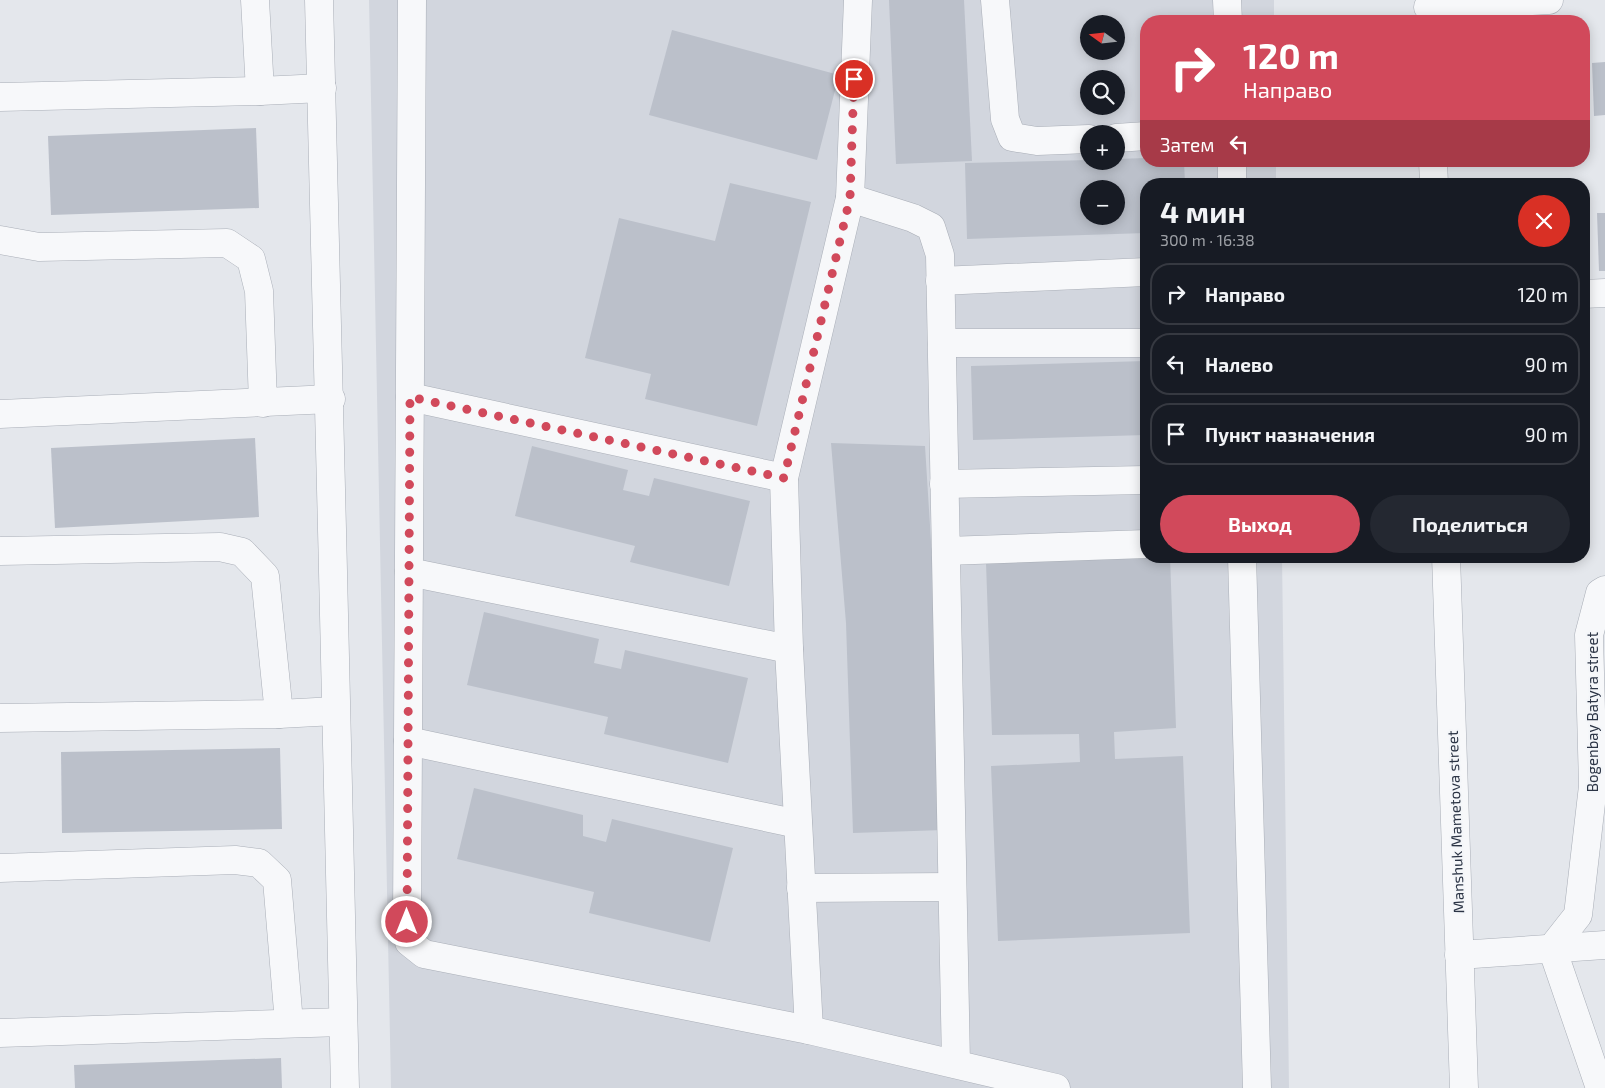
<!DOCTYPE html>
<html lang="ru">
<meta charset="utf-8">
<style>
:root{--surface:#171b24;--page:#242831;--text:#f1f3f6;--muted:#9ea1a6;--line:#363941;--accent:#d1495b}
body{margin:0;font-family:"Exo 2",sans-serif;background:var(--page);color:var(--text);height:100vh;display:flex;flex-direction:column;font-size:19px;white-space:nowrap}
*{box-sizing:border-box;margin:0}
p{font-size:16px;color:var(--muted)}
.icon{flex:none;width:28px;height:28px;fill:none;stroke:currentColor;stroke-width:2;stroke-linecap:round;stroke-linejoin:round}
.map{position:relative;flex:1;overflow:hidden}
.drawer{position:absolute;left:1140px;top:178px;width:450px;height:385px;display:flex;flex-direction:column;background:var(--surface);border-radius:20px;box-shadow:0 2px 12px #0003}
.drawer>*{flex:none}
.top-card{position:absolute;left:1140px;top:15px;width:450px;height:152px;border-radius:20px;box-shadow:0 2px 12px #0003;background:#d1495b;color:#fff;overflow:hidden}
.needle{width:32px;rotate:285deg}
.buttons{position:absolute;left:1080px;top:15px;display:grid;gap:10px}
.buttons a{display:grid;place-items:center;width:45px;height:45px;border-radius:50%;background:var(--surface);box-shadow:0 2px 12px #0003;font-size:25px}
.pin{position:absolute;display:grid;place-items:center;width:42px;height:42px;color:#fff;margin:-21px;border:2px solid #fff;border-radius:50%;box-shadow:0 1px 5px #0007}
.me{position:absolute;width:55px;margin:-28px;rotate:0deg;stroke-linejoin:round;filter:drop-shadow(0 0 4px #0008)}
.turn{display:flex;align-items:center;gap:18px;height:105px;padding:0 20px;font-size:22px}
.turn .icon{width:65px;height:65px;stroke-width:2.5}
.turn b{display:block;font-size:35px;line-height:42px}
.then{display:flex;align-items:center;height:48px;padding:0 20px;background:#0003;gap:10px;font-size:19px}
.round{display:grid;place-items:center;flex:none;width:52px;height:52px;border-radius:26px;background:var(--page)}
.overview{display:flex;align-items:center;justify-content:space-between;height:85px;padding:0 20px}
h1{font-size:30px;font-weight:700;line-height:38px}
.primary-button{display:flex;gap:10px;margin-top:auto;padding:10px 20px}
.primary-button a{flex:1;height:58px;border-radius:30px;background:var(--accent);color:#fff;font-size:20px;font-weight:700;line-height:58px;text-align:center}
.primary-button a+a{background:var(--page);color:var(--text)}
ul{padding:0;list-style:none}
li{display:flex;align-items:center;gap:15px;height:62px;margin:0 10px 8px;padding:0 10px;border:2px solid var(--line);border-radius:20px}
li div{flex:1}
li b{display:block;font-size:19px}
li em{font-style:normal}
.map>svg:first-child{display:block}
.built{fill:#d2d6de;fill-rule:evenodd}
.building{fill:#bbc0ca;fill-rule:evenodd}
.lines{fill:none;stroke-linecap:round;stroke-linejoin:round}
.minor-casing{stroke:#a9aeb7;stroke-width:29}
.minor{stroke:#f7f8fa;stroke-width:28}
.route{stroke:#d1495b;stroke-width:9;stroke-dasharray:0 16.2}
.labels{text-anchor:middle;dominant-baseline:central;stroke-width:4;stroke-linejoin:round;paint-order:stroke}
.street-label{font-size:15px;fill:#2b3445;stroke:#f4f6f9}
</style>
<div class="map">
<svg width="1605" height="1088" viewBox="0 0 1605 1088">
<rect width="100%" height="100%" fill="#e4e7ec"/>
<path class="built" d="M369,0H1274V21H1146V161H1276V184H1146V556H1282L1289,1088H391ZM1089,24H1116V51H1089ZM1089,79H1116V106H1089ZM1089,134H1116V161H1089ZM1089,189H1116V216H1089Z"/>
<g class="building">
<path d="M889,0H964L972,161L896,164Z"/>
<path d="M672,30L839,75L817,160L649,115Z"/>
<path d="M1605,62V115L1594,116L1592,63Z"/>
<path d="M256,128L259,208L51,215L48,136Z"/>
<path d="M1146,158V161H1184L1185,184H1146V233L967,239L965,163L1089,160V161H1116V159ZM1089,189H1116V216H1089Z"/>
<path d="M730,183L811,202L757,426L645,399L651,374L585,358L619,218L715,241Z"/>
<path d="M1597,213H1605V271H1599Z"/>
<path d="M1146,361V435L973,440L971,366Z"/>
<path d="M255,438L259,517L55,528L51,448Z"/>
<path d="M831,443L925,446L938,653L944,830L853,833L846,623Z"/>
<path d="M532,446L628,470L623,490L649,496L654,478L750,501L729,586L630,562L635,546L515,516Z"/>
<path d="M1170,556L1176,728L1114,732L1115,759L1183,756L1190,933L998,941L991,766L1080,762L1079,734L992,735L986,563Z"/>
<path d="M484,612L599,639L594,663L621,669L625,650L748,678L728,763L604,734L608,717L467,685Z"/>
<path d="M280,748L282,829L62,833L61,752Z"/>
<path d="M474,788L583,815V836L606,842L612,819L733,848L710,942L589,913L594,892L457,859Z"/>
<path d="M281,1058L282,1088H75L74,1065Z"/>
</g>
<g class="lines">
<g class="minor-casing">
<g id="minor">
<path d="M255,0L260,91"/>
<path d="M319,0C331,363 334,725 345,1088"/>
<path d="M412,0L407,923L409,942L424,954L809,1030L1056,1088"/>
<path d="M995,0L1005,119L1012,137L1037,141L1089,139"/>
<path d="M1227,0L1228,21"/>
<path d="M1428,7L1549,0"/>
<path d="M0,97L260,91L322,88"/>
<path d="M1116,138L1146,136"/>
<path d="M1232,161V184"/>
<path d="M1433,161L1434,184"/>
<path d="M850,198L913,218L931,227L940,255L956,1064"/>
<path d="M0,240L39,247L227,243L251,259L259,291L263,403"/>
<path d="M940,281L1146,272"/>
<path d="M1584,294L1605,293"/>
<path d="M942,343H1146"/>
<path d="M410,397L784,478"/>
<path d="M0,414L331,399"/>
<path d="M944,484L1146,480"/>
<path d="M0,551L220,547L242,552L265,576L279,714"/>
<path d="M946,551L1146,544"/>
<path d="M1242,556L1257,1088"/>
<path d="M1446,556L1464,1088"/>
<path d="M409,572L789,649"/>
<path d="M0,718L279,714L335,711"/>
<path d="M408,741L798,824"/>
<path d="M0,868L235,860L259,863L277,880L289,1023"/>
<path d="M801,888L952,887"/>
<path d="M1459,955L1605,945"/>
<path d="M809,1030L789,649L784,478L850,198L858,0"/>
<path d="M0,1033L343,1022"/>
<path d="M1600,1088L1552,948L1578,915L1593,786L1589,635L1600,593L1605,590"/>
</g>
</g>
<use href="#minor" class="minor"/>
</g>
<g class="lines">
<path class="route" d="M407,922L410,397L784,478L850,198L854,79"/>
</g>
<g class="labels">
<g class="street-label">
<text transform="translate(1592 712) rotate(-90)">Bogenbay Batyra street</text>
<text transform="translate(1455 822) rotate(-92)">Manshuk Mametova street</text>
</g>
</g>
</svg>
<div class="buttons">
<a><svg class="needle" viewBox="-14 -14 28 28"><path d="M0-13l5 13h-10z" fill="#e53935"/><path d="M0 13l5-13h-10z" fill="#9ea1a6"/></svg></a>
<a><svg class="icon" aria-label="search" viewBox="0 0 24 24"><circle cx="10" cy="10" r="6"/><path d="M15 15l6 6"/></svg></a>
<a>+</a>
<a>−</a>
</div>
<div class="pin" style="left:854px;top:79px;background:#d93025"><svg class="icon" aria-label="arrive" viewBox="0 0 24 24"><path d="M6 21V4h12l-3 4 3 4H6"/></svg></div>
<svg class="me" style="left:407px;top:922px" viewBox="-20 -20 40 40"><circle r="17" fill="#d1495b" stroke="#fff" stroke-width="3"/><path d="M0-11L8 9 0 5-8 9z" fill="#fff"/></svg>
<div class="top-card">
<div class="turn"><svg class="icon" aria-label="right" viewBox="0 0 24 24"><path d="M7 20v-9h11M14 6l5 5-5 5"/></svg><div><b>120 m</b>Направо</div></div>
<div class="then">Затем<svg class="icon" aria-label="left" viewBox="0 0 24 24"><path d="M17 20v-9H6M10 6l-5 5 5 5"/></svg></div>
</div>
<section class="drawer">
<div class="overview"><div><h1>4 мин</h1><p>300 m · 16:38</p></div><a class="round" style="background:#d93025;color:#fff"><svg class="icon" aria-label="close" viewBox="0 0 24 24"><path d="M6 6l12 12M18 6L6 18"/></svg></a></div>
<ul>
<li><svg class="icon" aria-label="right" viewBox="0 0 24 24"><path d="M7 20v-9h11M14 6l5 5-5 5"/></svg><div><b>Направо</b></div><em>120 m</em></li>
<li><svg class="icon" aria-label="left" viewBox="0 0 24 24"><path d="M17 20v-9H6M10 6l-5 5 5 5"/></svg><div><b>Налево</b></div><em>90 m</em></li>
<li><svg class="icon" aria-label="arrive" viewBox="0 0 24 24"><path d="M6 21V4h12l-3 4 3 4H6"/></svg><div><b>Пункт назначения</b></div><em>90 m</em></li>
</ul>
<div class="primary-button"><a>Выход</a><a>Поделиться</a></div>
</section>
</div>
